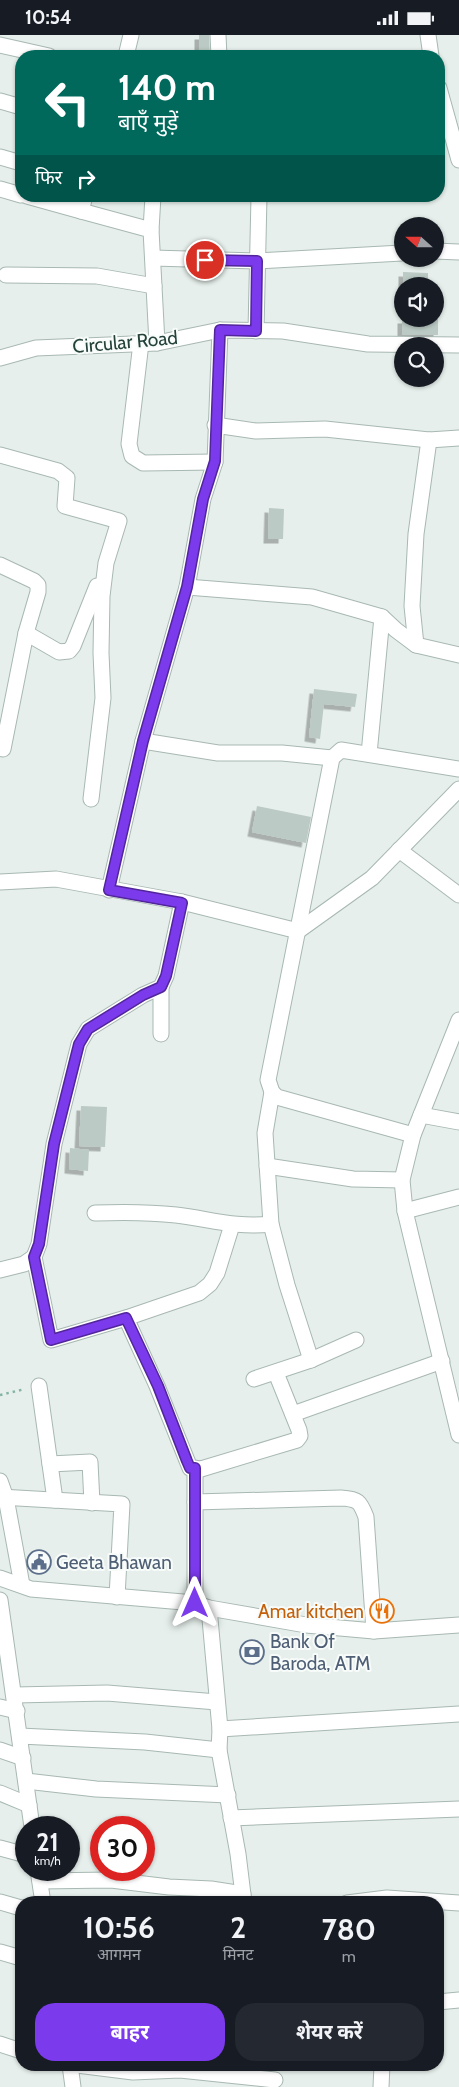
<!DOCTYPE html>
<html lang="hi">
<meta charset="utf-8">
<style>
:root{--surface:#171b24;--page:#242831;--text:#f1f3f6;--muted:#9ea1a6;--accent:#7c3aed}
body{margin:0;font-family:Cabin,"Noto Sans Devanagari",sans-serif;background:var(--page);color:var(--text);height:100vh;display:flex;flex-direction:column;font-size:19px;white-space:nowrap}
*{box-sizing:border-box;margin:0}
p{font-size:16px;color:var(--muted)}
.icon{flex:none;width:28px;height:28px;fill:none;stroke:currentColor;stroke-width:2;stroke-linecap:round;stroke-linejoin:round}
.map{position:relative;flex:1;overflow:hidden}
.details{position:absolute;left:15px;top:1861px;width:429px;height:175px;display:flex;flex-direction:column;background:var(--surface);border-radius:20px;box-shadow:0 1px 4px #0004}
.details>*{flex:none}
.guide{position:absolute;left:15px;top:15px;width:430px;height:152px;border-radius:20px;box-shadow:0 1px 4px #0004;background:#00695c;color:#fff;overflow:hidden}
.needle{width:32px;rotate:291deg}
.fabs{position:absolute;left:394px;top:182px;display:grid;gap:10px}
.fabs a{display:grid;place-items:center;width:50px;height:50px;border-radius:50%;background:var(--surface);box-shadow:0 1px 4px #0004;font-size:25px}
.speed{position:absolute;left:15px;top:1781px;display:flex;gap:10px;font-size:25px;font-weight:700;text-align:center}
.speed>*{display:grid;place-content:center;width:65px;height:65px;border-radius:50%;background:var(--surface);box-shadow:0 1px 4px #0004;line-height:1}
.speed small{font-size:12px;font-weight:400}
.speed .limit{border:8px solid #d22;background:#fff;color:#111}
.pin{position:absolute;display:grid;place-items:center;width:42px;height:42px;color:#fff;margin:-21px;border:2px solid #fff;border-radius:50%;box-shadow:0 1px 5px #0007}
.me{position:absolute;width:55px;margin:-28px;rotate:0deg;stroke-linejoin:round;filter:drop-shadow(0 0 4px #0008)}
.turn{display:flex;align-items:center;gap:18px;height:105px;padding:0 20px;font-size:22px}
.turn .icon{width:65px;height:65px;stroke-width:2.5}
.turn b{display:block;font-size:35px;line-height:42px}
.then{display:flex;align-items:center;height:48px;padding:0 20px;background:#0003;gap:10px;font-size:19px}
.eta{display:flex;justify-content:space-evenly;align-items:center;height:85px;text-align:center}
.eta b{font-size:30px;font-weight:700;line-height:35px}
.cta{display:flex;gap:10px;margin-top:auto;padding:10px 20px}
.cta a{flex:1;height:58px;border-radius:20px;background:var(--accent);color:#fff;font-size:20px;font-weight:700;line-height:58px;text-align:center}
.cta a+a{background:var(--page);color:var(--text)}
.status{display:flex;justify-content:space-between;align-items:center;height:35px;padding:0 25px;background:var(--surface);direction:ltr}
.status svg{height:14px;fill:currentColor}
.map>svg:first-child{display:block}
.building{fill:#bbcac4;filter:url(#shadow)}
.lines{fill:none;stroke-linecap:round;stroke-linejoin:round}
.minor-casing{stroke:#a8b8b2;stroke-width:17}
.tertiary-casing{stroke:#a8b8b2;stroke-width:17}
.path{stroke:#86b3a5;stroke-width:2.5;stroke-dasharray:2.5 4;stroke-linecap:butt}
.minor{stroke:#fff;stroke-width:15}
.tertiary{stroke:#fff;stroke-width:15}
.route-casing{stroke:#51269a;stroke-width:12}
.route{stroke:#7c3aed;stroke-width:9}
.labels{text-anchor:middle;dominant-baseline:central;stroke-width:4;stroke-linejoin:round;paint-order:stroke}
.street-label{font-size:19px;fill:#24423a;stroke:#f7fbf9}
.service-label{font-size:19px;fill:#4e5e75;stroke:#f7fbf9;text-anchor:start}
.food-label{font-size:19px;fill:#c56008;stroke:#f7fbf9;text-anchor:end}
</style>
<div class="status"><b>10:54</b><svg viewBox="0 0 49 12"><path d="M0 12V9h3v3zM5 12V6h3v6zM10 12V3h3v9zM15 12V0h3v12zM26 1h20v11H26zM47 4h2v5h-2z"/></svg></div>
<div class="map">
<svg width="459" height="2052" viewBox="0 0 459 2052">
<defs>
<filter id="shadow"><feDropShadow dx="-4.5" dy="4.5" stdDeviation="0" flood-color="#0004"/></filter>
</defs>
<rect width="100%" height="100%" fill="#e6efeb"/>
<g class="building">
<path d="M199,0H209L210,21H199Z"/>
<path d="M403,237L428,238V251H403Z"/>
<rect x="402" y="284" width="36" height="16"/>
<path d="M269,473L284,474L283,504H268Z"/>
<path d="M314,654L357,659L355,672L324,669L320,704L309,702Z"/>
<path d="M257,771L311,782L306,808L252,797Z"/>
<path d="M81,1071L107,1072L105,1112L79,1111Z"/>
<path d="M70,1113L89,1115L88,1136L69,1134Z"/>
</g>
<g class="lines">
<g class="minor-casing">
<g id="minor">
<path d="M218,0L219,21"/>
<path d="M428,0L431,21"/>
<path d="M0,10L49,21"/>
<path d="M126,21L131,0"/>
<path d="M439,53L459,125"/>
<path d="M0,66L21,72"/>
<path d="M0,122L21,128"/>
<path d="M0,154L21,160"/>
<path d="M27,161L81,176"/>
<path d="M85,161L81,176L151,195L157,308"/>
<path d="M151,195L153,161"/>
<path d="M435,216L459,217"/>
<path d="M153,223L257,226L402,218"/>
<path d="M6,240L97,241L154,251"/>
<path d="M256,296L259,161"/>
<path d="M141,308L129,409L132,421L143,428L215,427"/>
<path d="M0,323L36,313L157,308L220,295L283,296L368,309L459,310"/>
<path d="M215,390L256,396L325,394L429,405L459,403"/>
<path d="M0,420L58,436L67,443L65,471L119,486L106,528L102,561L101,618L103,663L91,764"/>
<path d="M0,530L34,546L38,550V557L26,598L3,714"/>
<path d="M187,552L312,562L382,582"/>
<path d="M26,598L59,617L69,616L73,611L97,551"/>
<path d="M416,610L412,571L416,499L429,405"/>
<path d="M143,706L218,718H282L332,723"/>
<path d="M369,719L382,582L396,595L416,610L459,620"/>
<path d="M399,815L459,860"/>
<path d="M0,847L56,844L182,867L298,896L372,843L459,754"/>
<path d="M109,855L143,706L187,552L203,464L215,427L220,295"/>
<path d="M182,867L166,941L161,952L143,960L88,994L79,1009L54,1109L39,1209L34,1222L51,1305L126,1283L199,1258L210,1249L217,1238L232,1190"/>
<path d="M161,952V999"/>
<path d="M459,985L413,1100L402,1145L405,1176L459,1400"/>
<path d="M272,1057L265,1098L271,1189L287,1250L311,1325"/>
<path d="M421,1080L459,1087"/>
<path d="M413,1100L277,1062L272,1057L268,1045L332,723L341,715L459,734"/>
<path d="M267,1131L353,1144L402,1145"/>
<path d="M405,1176L459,1162"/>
<path d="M95,1178C122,1177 149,1177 176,1180C210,1184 236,1193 271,1189"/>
<path d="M0,1235L24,1229L34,1222"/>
<path d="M126,1283L157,1351L190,1433L201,1434L297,1405L300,1401L299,1395L276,1338"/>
<path d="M254,1344L311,1325L356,1305"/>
<path d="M39,1351L55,1465"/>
<path d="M293,1379L442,1326"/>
<path d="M50,1429L90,1427L92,1468"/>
<path d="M195,1433V1568"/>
<path d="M0,1446L6,1463L22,1550"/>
<path d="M0,1462L122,1469L117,1562"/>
<path d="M195,1467L341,1463C358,1464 360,1466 366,1482L374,1596"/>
<path d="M0,1565L32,1792"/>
<path d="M209,1573L220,1694L219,1715L238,1819L244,1868"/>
<path d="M15,1660L107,1658L217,1667"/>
<path d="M0,1672L17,1676"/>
<path d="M220,1694L459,1679"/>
<path d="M20,1701L145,1707L219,1715"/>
<path d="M0,1715L23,1723"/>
<path d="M26,1746L96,1754L228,1760"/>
<path d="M0,1758L29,1770"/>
<path d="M231,1783L459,1774"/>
<path d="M0,1813L26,1820"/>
<path d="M38,1835L43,1868"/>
<path d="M40,1846L111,1845L169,1852L211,1854L243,1859"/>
<path d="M0,1867L21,1873"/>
<path d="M347,1868L387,1863L459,1868"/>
<path d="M0,1917L21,1923"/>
<path d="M438,1967L459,1965"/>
<path d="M0,2009L21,2016"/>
<path d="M70,2030L73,2052"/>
<path d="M77,2030L133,2037L180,2035L275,2045"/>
<path d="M381,2052L382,2030"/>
</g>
</g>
<g class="tertiary-casing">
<path id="tertiary" d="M0,1543L31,1554L195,1568L209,1573L306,1590L374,1596L459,1590"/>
</g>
<path class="path" d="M0,1360L25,1354"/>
<use href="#minor" class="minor"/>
<use href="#tertiary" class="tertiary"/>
</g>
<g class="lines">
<g class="route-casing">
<path id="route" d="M195,1568V1433H190L187,1426L158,1351L126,1283L51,1305L34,1222L39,1209L54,1109L79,1009L88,994L143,960L161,952L166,941L182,868L109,855L143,706L187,552L203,464L215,426L220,295L256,296L257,226L205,225"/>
</g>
<use href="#route" class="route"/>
</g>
<defs>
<g id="civic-ring" transform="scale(1.25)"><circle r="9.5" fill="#f7fbf9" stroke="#5c6f8a" stroke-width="1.5"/><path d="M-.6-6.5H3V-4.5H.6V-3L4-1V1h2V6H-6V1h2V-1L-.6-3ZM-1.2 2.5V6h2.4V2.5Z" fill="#5c6f8a"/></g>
<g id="restaurant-ring" transform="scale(1.25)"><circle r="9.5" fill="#f7fbf9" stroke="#e8710a" stroke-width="1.5"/><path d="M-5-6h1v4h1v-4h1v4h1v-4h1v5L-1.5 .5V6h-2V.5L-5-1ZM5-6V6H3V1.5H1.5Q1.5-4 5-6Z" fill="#e8710a"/></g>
<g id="bank-ring" transform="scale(1.25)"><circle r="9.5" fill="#f7fbf9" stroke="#5c6f8a" stroke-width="1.5"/><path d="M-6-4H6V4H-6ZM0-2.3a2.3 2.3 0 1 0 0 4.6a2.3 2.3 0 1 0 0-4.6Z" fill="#5c6f8a"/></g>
</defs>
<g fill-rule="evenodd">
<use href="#civic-ring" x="39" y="1527"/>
<use href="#restaurant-ring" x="382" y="1576"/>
<use href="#bank-ring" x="252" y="1617"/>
</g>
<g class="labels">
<g class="street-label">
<text transform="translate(125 307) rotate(-5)">Circular Road</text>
</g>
<g class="service-label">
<text x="56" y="1527">Geeta Bhawan</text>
<text x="270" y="1606">Bank Of<tspan x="270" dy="22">Baroda, ATM</tspan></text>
</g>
<g class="food-label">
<text x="364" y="1576">Amar kitchen</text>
</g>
</g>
</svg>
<div class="fabs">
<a><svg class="needle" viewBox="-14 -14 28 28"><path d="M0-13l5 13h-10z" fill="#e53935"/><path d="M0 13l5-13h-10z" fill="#9ea1a6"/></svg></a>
<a><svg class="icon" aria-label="sound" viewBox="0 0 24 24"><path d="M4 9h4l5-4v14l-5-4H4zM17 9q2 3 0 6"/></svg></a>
<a><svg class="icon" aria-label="search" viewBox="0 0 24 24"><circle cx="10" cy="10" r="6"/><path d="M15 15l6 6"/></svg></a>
</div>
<div class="speed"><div>21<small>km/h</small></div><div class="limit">30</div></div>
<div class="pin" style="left:205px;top:225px;background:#d93025"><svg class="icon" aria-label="arrive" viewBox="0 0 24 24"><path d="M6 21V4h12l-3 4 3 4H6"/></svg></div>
<svg class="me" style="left:195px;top:1568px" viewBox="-20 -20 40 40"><path d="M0-17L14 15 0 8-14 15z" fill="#7c3aed" stroke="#fff" stroke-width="4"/></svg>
<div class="guide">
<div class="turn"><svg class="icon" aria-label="left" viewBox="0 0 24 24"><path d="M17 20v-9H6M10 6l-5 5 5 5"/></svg><div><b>140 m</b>बाएँ मुड़ें</div></div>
<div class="then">फिर<svg class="icon" aria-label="right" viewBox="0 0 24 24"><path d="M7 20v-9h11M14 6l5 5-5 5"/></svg></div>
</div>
<section class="details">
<div class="eta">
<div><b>10:56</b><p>आगमन</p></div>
<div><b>2</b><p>मिनट</p></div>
<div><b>780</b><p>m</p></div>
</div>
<div class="cta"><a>बाहर</a><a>शेयर करें</a></div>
</section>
</div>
